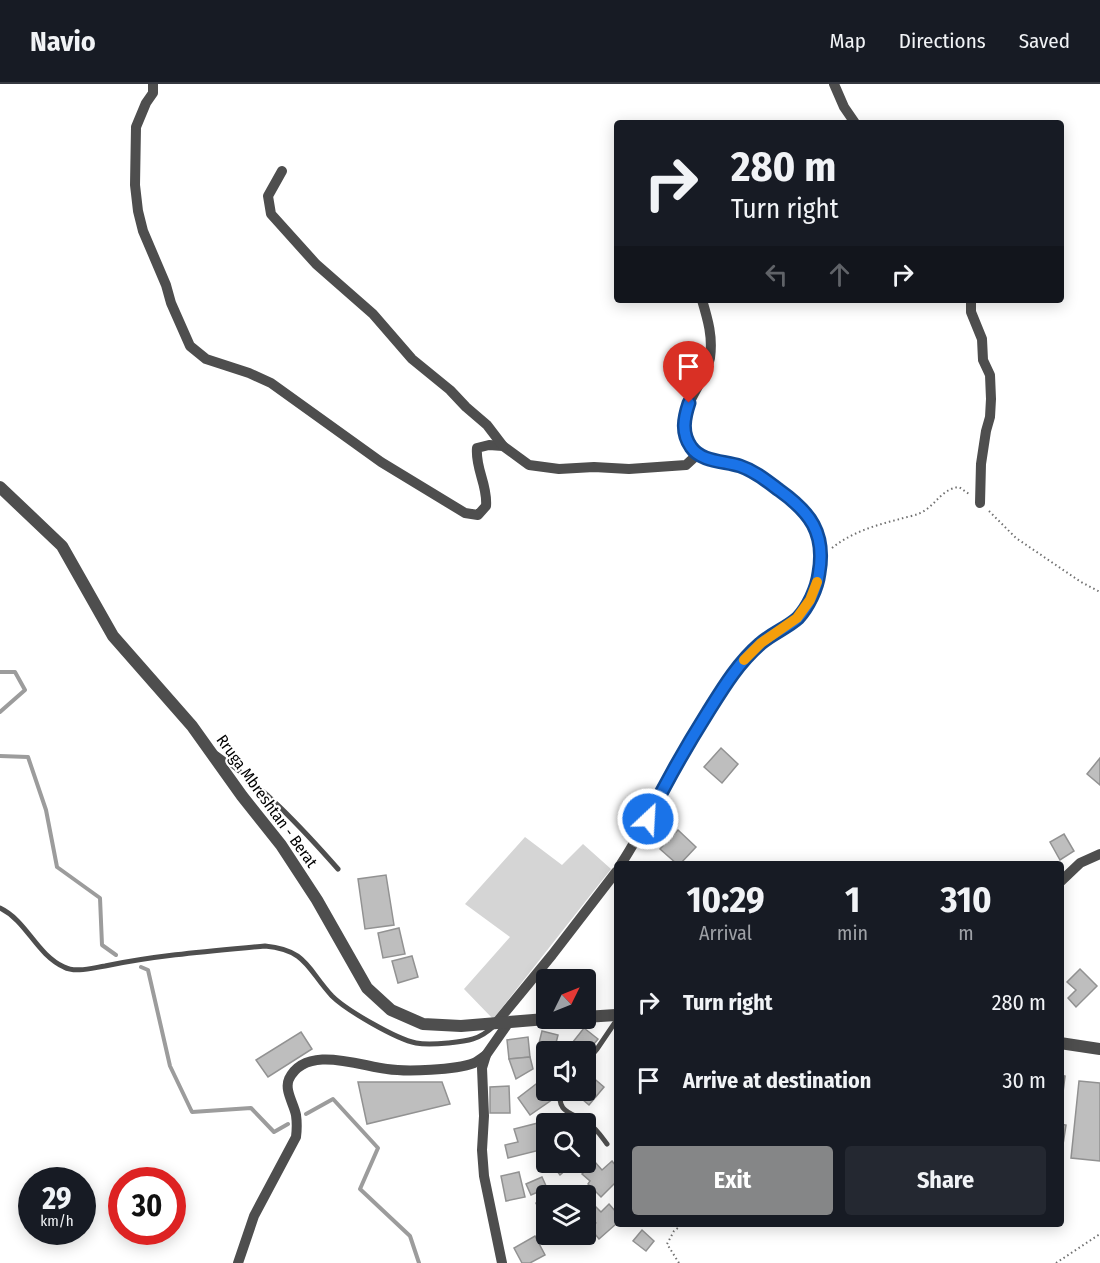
<!DOCTYPE html>
<style>
:root{--surface:#171b24;--page:#242831;--text:#f1f3f6;--muted:#9ea1a6;--line:#363941;--accent:#858687}
body{margin:0;font-family:"Fira Sans Condensed",sans-serif;background:var(--page);color:var(--text);height:100vh;display:flex;flex-direction:column;font-size:22px;white-space:nowrap}
*{box-sizing:border-box;margin:0}
p{font-size:20px;color:var(--muted)}
.icon{flex:none;width:33px;height:33px;fill:none;stroke:currentColor;stroke-width:2;stroke-linecap:round;stroke-linejoin:round}
.map{position:relative;flex:1;overflow:hidden}
.panel{position:absolute;left:614px;top:777px;width:450px;height:366px;display:flex;flex-direction:column;background:var(--surface);border-radius:6px;box-shadow:0 3px 15px #0003}
.panel>*{flex:none}
.guide{position:absolute;left:614px;top:36px;width:450px;height:183px;border-radius:6px;box-shadow:0 3px 15px #0003;background:#171b24;color:var(--text);overflow:hidden}
.needle{width:39px;rotate:47deg}
.buttons{position:absolute;left:536px;top:885px;display:grid;gap:12px}
.buttons a{display:grid;place-items:center;width:60px;height:60px;border-radius:6px;background:var(--surface);box-shadow:0 3px 15px #0003;font-size:30px}
.speed{position:absolute;left:18px;top:1083px;display:flex;gap:12px;font-size:30px;font-weight:700;text-align:center}
.speed>*{display:grid;place-content:center;width:78px;height:78px;border-radius:50%;background:var(--surface);box-shadow:0 3px 15px #0003;line-height:1}
.speed small{font-size:15px;font-weight:400}
.speed .limit{border:9px solid #d22;background:#fff;color:#111}
.pin{position:absolute;display:grid;place-items:center;width:51px;height:51px;color:#fff;margin:-62px -26px;border-radius:50% 50% 50% 0;rotate:-45deg;box-shadow:0 0 6px #0007}
.pin .icon{rotate:45deg}
.me{position:absolute;width:66px;margin:-33px;rotate:25deg;stroke-linejoin:round;filter:drop-shadow(0 0 4px #0008)}
.turn{display:flex;align-items:center;gap:21px;height:126px;padding:0 18px;font-size:27px}
.turn .icon{width:78px;height:78px;stroke-width:2.5}
.turn b{display:block;font-size:42px;line-height:51px}
.lanes{display:flex;align-items:center;height:57px;padding:0 18px;background:#0003;justify-content:center;gap:30px;direction:ltr}
.lanes .off{opacity:.35}
.eta{display:flex;justify-content:space-evenly;align-items:center;height:102px;text-align:center}
.eta b{font-size:36px;font-weight:700;line-height:42px}
.button{display:flex;gap:12px;margin-top:auto;padding:12px 18px}
.button a{flex:1;height:69px;border-radius:6px;background:var(--accent);color:#fff;font-size:24px;font-weight:700;line-height:69px;text-align:center}
.button a+a{background:var(--page);color:var(--text)}
ul{padding:0;list-style:none}
li{display:flex;align-items:center;gap:18px;height:78px;padding:0 18px}
li div{flex:1}
li b{display:block;font-size:22px}
li em{font-style:normal}
header{display:flex;align-items:center;gap:36px;box-sizing:border-box;height:84px;padding:0 30px;background:var(--surface);border-bottom:2px solid var(--line)}
header strong{font-size:28px}
nav{display:flex;gap:33px;margin-inline-start:auto;font-size:21px}
.map>svg:first-child{display:block}
.green{fill:#d5d5d5}
.lines{fill:none;stroke-linecap:round;stroke-linejoin:round}
.stream{stroke:#9c9c9c;stroke-width:4}
.building{fill:#bebebe;stroke:#929292;stroke-width:1.5}
.path{stroke:#707070;stroke-width:2;stroke-dasharray:1.5 3;stroke-linecap:butt}
.service{stroke:#4e4e4e;stroke-width:5}
.minor{stroke:#4e4e4e;stroke-width:10}
.tertiary{stroke:#4e4e4e;stroke-width:12}
.route-casing{stroke:#114b97;stroke-width:15}
.route{stroke:#1a73e8;stroke-width:10}
.slow{stroke:#f59e0b;stroke-width:10}
.labels{text-anchor:middle;dominant-baseline:central;stroke-width:4.5;stroke-linejoin:round;paint-order:stroke}
.street-label{font-size:16px;fill:#000;stroke:#fff}
</style>
<header>
<strong>Navio</strong>
<nav><a>Map</a><a>Directions</a><a>Saved</a></nav>
</header>
<div class="map">
<svg width="1100" height="1179" viewBox="0 0 1100 1179">
<rect width="100%" height="100%" fill="#fff"/>
<path class="green" d="M525,753L562,781L583,760L611,785L493,935L464,905L510,853L465,820Z"/>
<g class="lines">
<g class="stream">
<path d="M0,588H15L25,606L0,628"/>
<path d="M0,672L28,673L46,726L57,783L100,814L102,861L116,871"/>
<path d="M141,883L148,886L170,982L192,1028L251,1024L274,1048L288,1040"/>
<path d="M306,1030L333,1015L378,1064L360,1105L410,1152L419,1179"/>
</g>
</g>
<g class="building">
<path d="M721,664L738,680L722,699L704,683Z"/>
<path d="M1100,674V701L1087,690Z"/>
<path d="M678,746L696,763L680,780H677L660,765Z"/>
<path d="M1064,750L1074,767L1060,776L1050,758Z"/>
<path d="M386,791L394,841L365,845L358,795Z"/>
<path d="M399,844L405,870L383,874L378,849Z"/>
<path d="M412,872L418,893L398,899L392,877Z"/>
<path d="M1080,885L1097,902L1076,923L1068,914L1076,906L1067,898Z"/>
<path d="M584,944L598,955L585,971V968H565Z"/>
<path d="M542,947L558,951L555,963L539,959Z"/>
<path d="M301,948L312,965L268,993L256,976Z"/>
<path d="M528,953L530,973L509,975L507,956Z"/>
<path d="M530,973L533,985L516,995L509,975Z"/>
<path d="M590,991L604,1003L589,1021L575,1009L577,1006H585V997Z"/>
<path d="M1060,991L1065,992L1060,1033Z"/>
<path d="M540,997L553,1015L530,1031L518,1014Z"/>
<path d="M1079,997L1100,999V1077L1071,1074Z"/>
<path d="M358,998H442L450,1020L367,1040Z"/>
<path d="M509,1002L510,1029H490V1003Z"/>
<path d="M538,1039L544,1065L508,1074L505,1061L518,1058L514,1045Z"/>
<path d="M1060,1040L1066,1041L1062,1067H1060Z"/>
<path d="M612,1077L616,1082V1098L601,1113L588,1100L590,1097L582,1090L595,1078L602,1086Z"/>
<path d="M550,1078H564L568,1084L560,1091Z"/>
<path d="M519,1088L525,1113L506,1117L501,1092Z"/>
<path d="M542,1093L547,1104L531,1111L526,1100Z"/>
<path d="M546,1114V1138L545,1139L536,1119Z"/>
<path d="M609,1120L616,1128V1140L599,1155L590,1144L596,1139L588,1130L596,1123L601,1128Z"/>
<path d="M642,1146L654,1157L646,1167L633,1157Z"/>
<path d="M535,1152L545,1171L530,1179H522L514,1164Z"/>
</g>
<g class="lines">
<g class="path">
<path d="M989,427L1016,454L1081,498L1100,508"/>
<path d="M832,464C852,448 876,441 900,435C906,433 913,432 918,430C936,423 940,405 959,403L969,410"/>
<path d="M679,1179L667,1160L674,1147L683,1140"/>
<path d="M1056,1179L1100,1150"/>
</g>
<g class="service">
<path d="M217,670C263,703 301,743 338,785"/>
<path d="M0,824C27,837 36,870 64,883C75,889 92,884 105,882C158,871 211,867 265,862C307,866 307,885 332,912C346,926 396,955 416,959C426,961 438,960 448,959C468,957 479,956 494,942"/>
<path d="M585,979L597,965L616,937"/>
<path d="M562,1006C554,1029 574,1029 588,1039C596,1044 601,1052 607,1060"/>
</g>
<g class="minor">
<path d="M153,0V9L146,19L136,43L135,101L138,127L143,147L166,201L171,219L190,262L206,275L249,289L271,299L381,378L465,429L478,431L486,422C488,401 475,385 477,364L489,361L503,362L529,381L559,385L594,383L629,385L686,381L698,370"/>
<path d="M834,0L844,23L855,39"/>
<path d="M282,87L268,112L271,130L316,180L373,230L412,275L450,306L466,323L487,341L503,362"/>
<path d="M971,216V228L982,255L983,276L990,291L991,315L990,333L986,347L981,380L980,419"/>
<path d="M621,780C639,753 650,729 665,700C676,679 689,659 702,638C715,618 727,597 742,578C770,543 807,543 819,493C826,463 816,435 793,416C778,403 761,391 744,384C721,374 693,379 685,350C678,322 705,300 710,274C713,253 708,236 702,216"/>
<path d="M1060,798L1080,779L1100,770"/>
<path d="M497,938L552,871L616,788"/>
<path d="M238,1179L254,1132L296,1053C297,1045 297,1038 296,1031C294,1020 284,1006 289,995C306,960 360,982 387,985C407,988 455,986 474,979C478,977 482,974 486,971"/>
<path d="M502,1179L484,1092L482,1066L484,1032L482,984L486,971L509,938"/>
</g>
<g class="tertiary">
<path d="M0,403L62,462L113,552L192,642L242,712L281,761L317,816L367,904L391,926L423,940L461,942L558,934"/>
<path d="M585,933L616,931"/>
<path d="M1060,959L1100,965"/>
</g>
</g>
<g class="lines">
<g class="route-casing">
<path id="route" d="M648,735C666,698 686,663 708,628C723,604 738,579 760,560C771,550 787,544 798,534C808,523 817,505 819,489C826,449 810,428 779,406C767,397 755,387 740,382C724,377 701,378 691,363C681,349 684,334 689,319"/>
</g>
<use href="#route" class="route"/>
<path class="slow" d="M744,576L761,559L797,534L810,516L817,498"/>
</g>
<g class="labels">
<g class="street-label">
<text transform="translate(267 717) rotate(54)">Rruga Mbreshtan - Berat</text>
</g>
</g>
</svg>
<div class="buttons">
<a><svg class="needle" viewBox="-14 -14 28 28"><path d="M0-13l5 13h-10z" fill="#e53935"/><path d="M0 13l5-13h-10z" fill="#9ea1a6"/></svg></a>
<a><svg class="icon" aria-label="sound" viewBox="0 0 24 24"><path d="M4 9h4l5-4v14l-5-4H4zM17 9q2 3 0 6"/></svg></a>
<a><svg class="icon" aria-label="search" viewBox="0 0 24 24"><circle cx="10" cy="10" r="6"/><path d="M15 15l6 6"/></svg></a>
<a><svg class="icon" aria-label="layers" viewBox="0 0 24 24"><path d="M12 4l9 5-9 5-9-5zM3 14l9 5 9-5"/></svg></a>
</div>
<div class="speed"><div>29<small>km/h</small></div><div class="limit">30</div></div>
<div class="pin" style="left:689px;top:319px;background:#d93025"><svg class="icon" aria-label="arrive" viewBox="0 0 24 24"><path d="M6 21V4h12l-3 4 3 4H6"/></svg></div>
<svg class="me" style="left:648px;top:735px" viewBox="-20 -20 40 40"><circle r="17" fill="#1a73e8" stroke="#fff" stroke-width="3"/><path d="M0-11L8 9 0 5-8 9z" fill="#fff"/></svg>
<div class="guide">
<div class="turn"><svg class="icon" aria-label="right" viewBox="0 0 24 24"><path d="M7 20v-9h11M14 6l5 5-5 5"/></svg><div><b>280 m</b>Turn right</div></div>
<div class="lanes"><svg class="icon off" aria-label="left" viewBox="0 0 24 24"><path d="M17 20v-9H6M10 6l-5 5 5 5"/></svg><svg class="icon off" aria-label="ahead" viewBox="0 0 24 24"><path d="M12 20V5M6 11l6-6 6 6"/></svg><svg class="icon" aria-label="right" viewBox="0 0 24 24"><path d="M7 20v-9h11M14 6l5 5-5 5"/></svg></div>
</div>
<section class="panel">
<div class="eta">
<div><b>10:29</b><p>Arrival</p></div>
<div><b>1</b><p>min</p></div>
<div><b>310</b><p>m</p></div>
</div>
<ul>
<li><svg class="icon" aria-label="right" viewBox="0 0 24 24"><path d="M7 20v-9h11M14 6l5 5-5 5"/></svg><div><b>Turn right</b></div><em>280 m</em></li>
<li><svg class="icon" aria-label="arrive" viewBox="0 0 24 24"><path d="M6 21V4h12l-3 4 3 4H6"/></svg><div><b>Arrive at destination</b></div><em>30 m</em></li>
</ul>
<div class="button"><a>Exit</a><a>Share</a></div>
</section>
</div>
